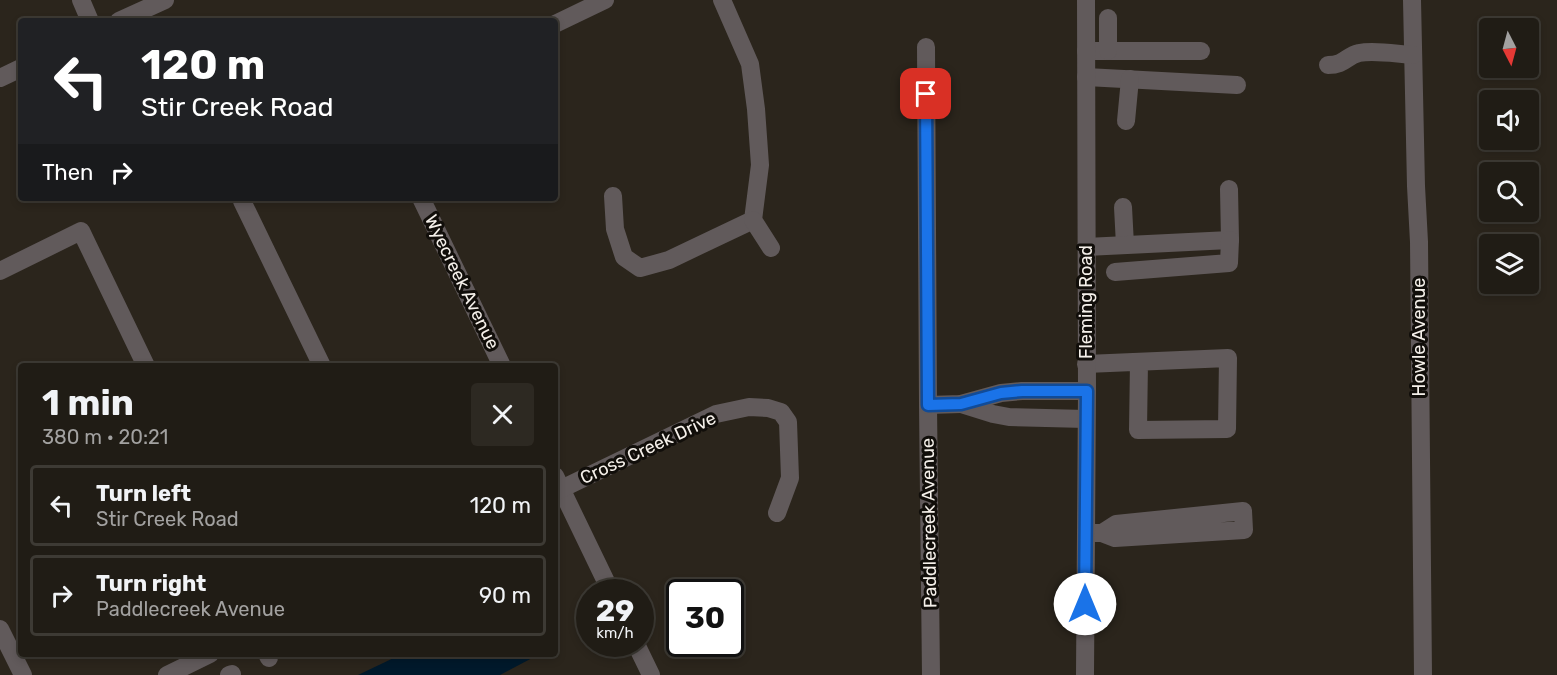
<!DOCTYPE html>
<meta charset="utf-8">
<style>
:root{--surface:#201c15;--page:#2d2922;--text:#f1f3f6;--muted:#a2a1a0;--line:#3d3a34}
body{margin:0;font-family:Rubik,sans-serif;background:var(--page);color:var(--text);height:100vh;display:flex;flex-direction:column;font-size:22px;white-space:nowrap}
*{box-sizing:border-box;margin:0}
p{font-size:20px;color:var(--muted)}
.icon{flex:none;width:33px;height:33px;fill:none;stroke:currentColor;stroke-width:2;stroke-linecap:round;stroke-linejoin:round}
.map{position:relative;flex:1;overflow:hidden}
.side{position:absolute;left:18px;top:363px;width:540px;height:294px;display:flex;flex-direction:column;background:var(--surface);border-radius:6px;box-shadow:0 3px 9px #0003,0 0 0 2px var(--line)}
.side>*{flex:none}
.top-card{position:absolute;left:18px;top:18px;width:540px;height:183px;border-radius:6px;box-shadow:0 3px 9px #0003,0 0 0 2px var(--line);background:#202124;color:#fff;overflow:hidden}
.needle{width:39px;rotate:174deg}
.buttons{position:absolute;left:1479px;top:18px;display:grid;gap:12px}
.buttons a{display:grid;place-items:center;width:60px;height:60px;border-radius:6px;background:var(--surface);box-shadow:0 3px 9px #0003,0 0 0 2px var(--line);font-size:30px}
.speed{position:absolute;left:576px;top:579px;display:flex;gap:12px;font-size:30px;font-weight:700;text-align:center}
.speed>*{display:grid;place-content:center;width:78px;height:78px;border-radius:50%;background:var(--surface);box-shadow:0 3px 9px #0003,0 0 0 2px var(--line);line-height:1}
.speed small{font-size:15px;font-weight:400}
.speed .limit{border:3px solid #111;border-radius:9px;background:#fff;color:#111}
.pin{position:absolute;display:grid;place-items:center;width:51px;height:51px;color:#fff;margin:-26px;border-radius:12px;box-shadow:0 3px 9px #0006}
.me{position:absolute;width:66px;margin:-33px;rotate:0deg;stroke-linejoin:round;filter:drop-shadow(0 0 4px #0008)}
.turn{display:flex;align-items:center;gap:21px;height:126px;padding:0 24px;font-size:27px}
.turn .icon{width:78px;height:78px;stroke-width:2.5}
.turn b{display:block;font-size:42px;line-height:51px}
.then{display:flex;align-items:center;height:57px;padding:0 24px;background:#0003;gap:12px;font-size:22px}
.round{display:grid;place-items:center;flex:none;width:63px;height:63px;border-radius:6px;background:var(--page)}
.summary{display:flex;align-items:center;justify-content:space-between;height:102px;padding:0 24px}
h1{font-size:36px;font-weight:700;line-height:45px}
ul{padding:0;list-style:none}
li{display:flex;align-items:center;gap:18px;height:81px;margin:0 12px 9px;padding:0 12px;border:3px solid var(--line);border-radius:6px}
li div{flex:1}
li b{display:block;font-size:22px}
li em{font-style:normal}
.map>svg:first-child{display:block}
.water{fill:#00192b}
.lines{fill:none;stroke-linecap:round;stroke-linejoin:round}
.minor{stroke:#615a5b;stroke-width:18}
.route-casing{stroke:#114b97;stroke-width:15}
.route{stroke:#1a73e8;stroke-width:10}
.labels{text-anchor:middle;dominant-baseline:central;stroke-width:6;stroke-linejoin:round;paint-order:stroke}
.street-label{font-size:18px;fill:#f5f0ea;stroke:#110e0a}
</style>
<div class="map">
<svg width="1557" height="675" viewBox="0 0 1557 675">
<rect width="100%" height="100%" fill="#2b251c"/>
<path class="water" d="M402,654H535L536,656L500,675H358Z"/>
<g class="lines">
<g class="minor">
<path d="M81,0L90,21"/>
<path d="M1412,0L1416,186L1419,242L1423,675"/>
<path d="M119,21L165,0"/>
<path d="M555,24L605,0"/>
<path d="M926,47L928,405L931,675"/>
<path d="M1086,51H1201"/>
<path d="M1108,51V18"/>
<path d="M1328,65C1345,65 1346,56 1359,53C1375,50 1396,54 1413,55"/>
<path d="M1086,77L1237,85"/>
<path d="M0,78L21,68"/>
<path d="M1126,121L1130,79"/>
<path d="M613,196L615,229L624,257L640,268L669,260L753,220L760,165L756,109L750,64L722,0"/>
<path d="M241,198L242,201L322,366"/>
<path d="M421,198L502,366"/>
<path d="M1123,207L1125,245"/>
<path d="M753,220L771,248"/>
<path d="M1086,247L1230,240L1229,189"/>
<path d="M0,271L81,231L146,366"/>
<path d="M1115,272L1229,263L1230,240"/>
<path d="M1086,364L1228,358L1227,429L1138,430L1139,362"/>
<path d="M961,404L993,414L1009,417L1086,419"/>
<path d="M928,405L961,404L1001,393L1022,391H1087"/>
<path d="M555,476L611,592"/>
<path d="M555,492L716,414L749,407L768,408L781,412L788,422L790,478L777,513"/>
<path d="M1086,533H1102L1115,538L1244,530L1243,511L1116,524L1102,533"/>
<path d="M0,629L23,675"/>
<path d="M636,644L651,675"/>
<path d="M267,654L269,658"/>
<path d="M167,675L210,654"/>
<path d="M229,675L232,674"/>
<path d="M1085,675L1087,391L1086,0"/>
</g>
</g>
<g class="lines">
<g class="route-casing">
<path id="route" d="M926,94L928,405L961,404L1001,393L1022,391H1087L1085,604"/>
</g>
<use href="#route" class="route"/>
</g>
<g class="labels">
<g class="street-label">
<text transform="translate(462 282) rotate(64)">Wyecreek Avenue</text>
<text transform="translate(1086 302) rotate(-90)">Fleming Road</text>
<text transform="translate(1419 337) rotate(-90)">Howle Avenue</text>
<text transform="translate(648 448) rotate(-25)">Cross Creek Drive</text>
<text transform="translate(929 523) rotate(-91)">Paddlecreek Avenue</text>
</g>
</g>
</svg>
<div class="buttons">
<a><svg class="needle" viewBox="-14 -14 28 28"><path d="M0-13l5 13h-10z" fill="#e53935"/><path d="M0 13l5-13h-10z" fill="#a2a1a0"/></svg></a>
<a><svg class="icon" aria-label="sound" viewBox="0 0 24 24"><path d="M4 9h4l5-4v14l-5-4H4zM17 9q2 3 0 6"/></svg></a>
<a><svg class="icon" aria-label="search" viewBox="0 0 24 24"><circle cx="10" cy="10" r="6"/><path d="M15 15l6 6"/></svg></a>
<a><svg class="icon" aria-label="layers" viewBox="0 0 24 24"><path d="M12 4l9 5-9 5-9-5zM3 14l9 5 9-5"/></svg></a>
</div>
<div class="speed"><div>29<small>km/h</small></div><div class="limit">30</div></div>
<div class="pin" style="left:926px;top:94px;background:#d93025"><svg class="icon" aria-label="arrive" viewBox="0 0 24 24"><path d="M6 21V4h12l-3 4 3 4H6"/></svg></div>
<svg class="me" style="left:1085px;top:604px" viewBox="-20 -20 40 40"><circle r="19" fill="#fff"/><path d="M0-13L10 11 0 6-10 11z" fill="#1a73e8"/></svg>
<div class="top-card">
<div class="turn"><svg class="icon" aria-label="left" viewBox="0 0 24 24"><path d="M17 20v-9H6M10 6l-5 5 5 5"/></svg><div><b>120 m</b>Stir Creek Road</div></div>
<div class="then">Then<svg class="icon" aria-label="right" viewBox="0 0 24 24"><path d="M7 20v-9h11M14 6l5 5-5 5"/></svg></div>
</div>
<section class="side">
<div class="summary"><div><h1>1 min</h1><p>380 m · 20:21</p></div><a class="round"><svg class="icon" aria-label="close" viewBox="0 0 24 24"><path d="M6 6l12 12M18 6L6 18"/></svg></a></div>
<ul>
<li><svg class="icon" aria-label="left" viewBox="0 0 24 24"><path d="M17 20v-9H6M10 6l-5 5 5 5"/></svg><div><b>Turn left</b><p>Stir Creek Road</p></div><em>120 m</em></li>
<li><svg class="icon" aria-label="right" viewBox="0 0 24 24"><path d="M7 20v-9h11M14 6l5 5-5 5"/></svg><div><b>Turn right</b><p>Paddlecreek Avenue</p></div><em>90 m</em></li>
</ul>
</section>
</div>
